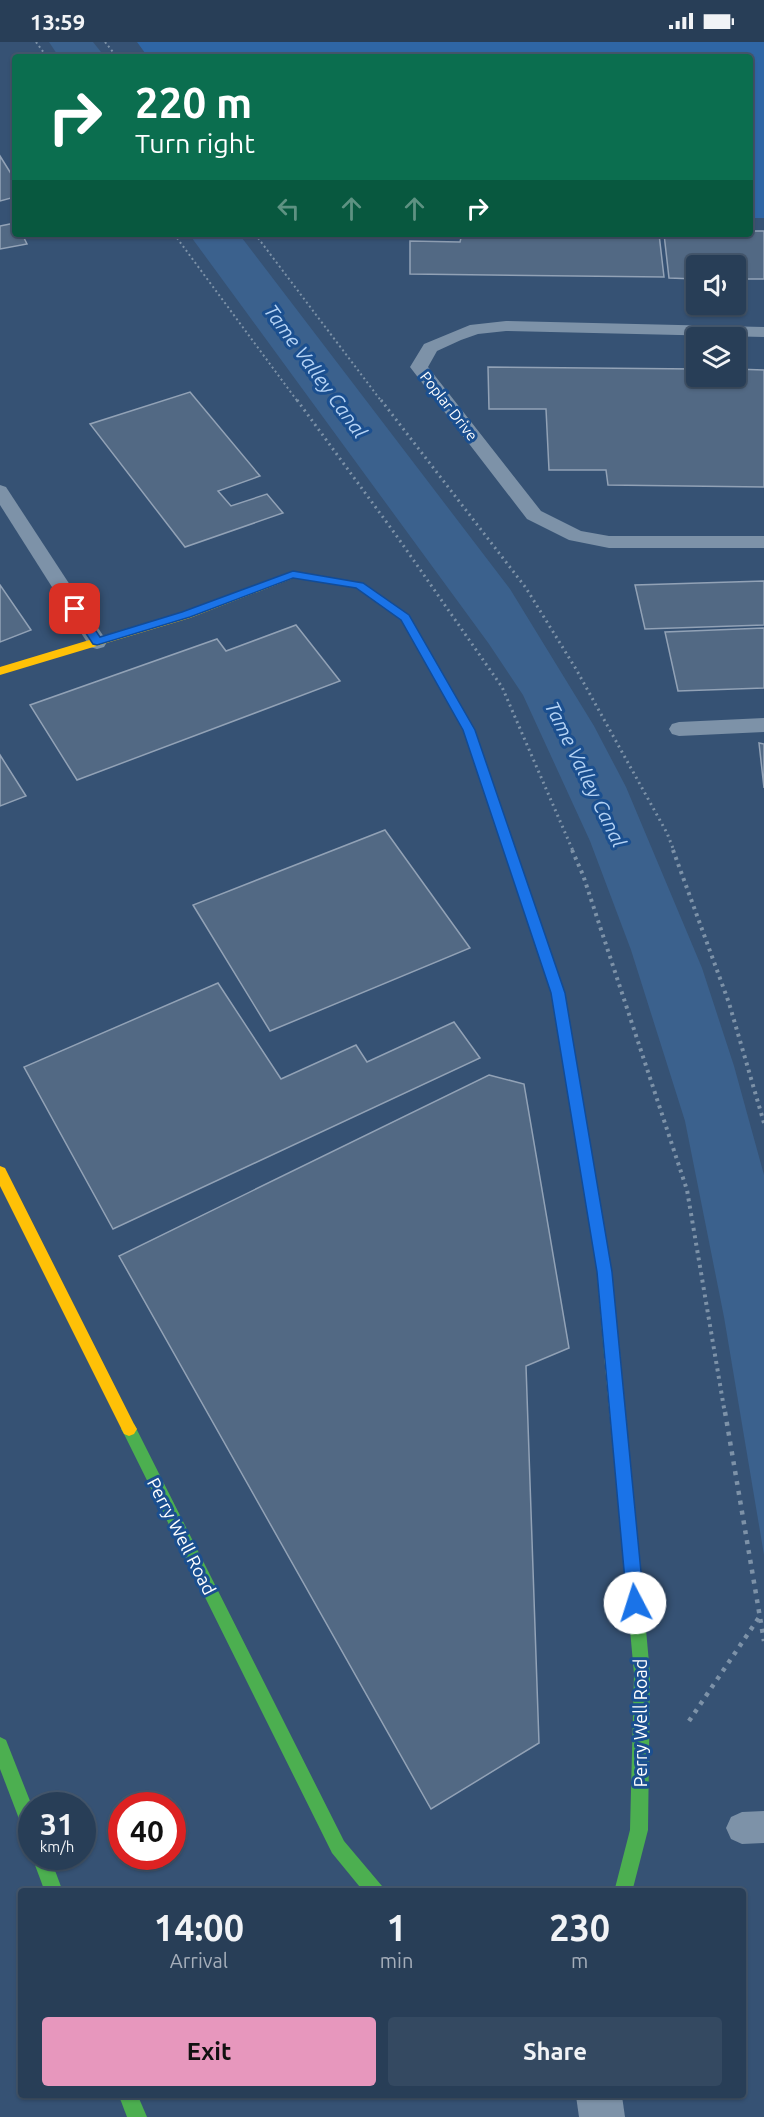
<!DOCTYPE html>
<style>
:root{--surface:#283e57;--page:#344961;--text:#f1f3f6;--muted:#a5aeba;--line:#44576d;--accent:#e797bd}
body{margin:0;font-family:Ubuntu,sans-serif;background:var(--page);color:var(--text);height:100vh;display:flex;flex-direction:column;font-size:22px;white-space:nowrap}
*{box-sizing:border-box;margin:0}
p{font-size:20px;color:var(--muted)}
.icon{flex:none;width:33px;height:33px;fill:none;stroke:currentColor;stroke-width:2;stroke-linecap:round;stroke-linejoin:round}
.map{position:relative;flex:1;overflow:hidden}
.panel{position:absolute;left:18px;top:1846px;width:728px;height:210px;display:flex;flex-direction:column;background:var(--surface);border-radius:6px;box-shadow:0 2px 4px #0004,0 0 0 2px var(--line)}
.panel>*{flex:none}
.top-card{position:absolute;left:12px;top:12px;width:741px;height:183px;border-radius:6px;box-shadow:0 2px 4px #0004,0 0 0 2px var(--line);background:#0b6e4f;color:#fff;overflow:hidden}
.controls{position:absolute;left:686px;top:213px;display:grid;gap:12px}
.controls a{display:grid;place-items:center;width:60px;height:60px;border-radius:6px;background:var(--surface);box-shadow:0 2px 4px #0004,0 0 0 2px var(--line);font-size:30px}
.speed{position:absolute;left:18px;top:1750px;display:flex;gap:12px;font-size:30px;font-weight:700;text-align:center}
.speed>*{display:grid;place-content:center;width:78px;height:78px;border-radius:50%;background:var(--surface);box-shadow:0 2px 4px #0004,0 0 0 2px var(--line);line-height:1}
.speed small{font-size:15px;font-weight:400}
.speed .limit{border:9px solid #d22;background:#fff;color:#111}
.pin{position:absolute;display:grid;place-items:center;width:51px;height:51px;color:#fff;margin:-26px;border-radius:12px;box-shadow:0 3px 9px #0006}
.me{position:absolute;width:66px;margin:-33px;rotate:355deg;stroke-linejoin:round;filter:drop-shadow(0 0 4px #0008)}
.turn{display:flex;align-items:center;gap:21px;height:126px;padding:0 24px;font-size:27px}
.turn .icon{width:78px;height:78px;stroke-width:2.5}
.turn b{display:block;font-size:42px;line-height:51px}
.lanes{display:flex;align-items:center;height:57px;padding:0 24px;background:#0003;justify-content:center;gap:30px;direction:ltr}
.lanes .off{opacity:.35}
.eta{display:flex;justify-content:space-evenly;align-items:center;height:102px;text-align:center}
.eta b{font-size:36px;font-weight:700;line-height:42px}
.primary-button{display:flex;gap:12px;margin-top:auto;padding:12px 24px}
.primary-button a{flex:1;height:69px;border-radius:6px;background:var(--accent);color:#111;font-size:24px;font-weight:700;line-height:69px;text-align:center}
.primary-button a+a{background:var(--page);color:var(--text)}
.status{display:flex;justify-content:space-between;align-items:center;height:42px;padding:0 30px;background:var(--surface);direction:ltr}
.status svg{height:16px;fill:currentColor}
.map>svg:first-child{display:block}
.green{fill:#2f66a5}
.water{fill:#3b618d}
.building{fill:#526984;stroke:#92a2b6;stroke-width:1.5}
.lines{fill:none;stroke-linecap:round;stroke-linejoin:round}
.path-far3{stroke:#7d92a8;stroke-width:2;stroke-dasharray:2 3;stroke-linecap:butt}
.path-far2{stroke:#7d92a8;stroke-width:3;stroke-dasharray:2 4;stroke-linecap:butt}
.path-far1{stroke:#7d92a8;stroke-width:4;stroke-dasharray:3 4.5;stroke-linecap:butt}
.path{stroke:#7d92a8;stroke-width:4.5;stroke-dasharray:4 6;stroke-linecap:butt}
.lane{fill:#7d92a8;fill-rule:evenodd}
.street{fill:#7d92a8;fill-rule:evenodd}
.fast{fill:#4caf50;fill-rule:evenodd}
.slow{fill:#ffc107;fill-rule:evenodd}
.route{fill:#1a73e8;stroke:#114b97;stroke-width:1.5}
.labels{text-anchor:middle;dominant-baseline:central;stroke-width:6;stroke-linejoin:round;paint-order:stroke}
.far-street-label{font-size:15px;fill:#fff;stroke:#1b4f8f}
.street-label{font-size:18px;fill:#fff;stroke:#1b4f8f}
.water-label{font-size:20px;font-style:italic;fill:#b5d3f5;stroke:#1b4f8f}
</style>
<div class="status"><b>13:59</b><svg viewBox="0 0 49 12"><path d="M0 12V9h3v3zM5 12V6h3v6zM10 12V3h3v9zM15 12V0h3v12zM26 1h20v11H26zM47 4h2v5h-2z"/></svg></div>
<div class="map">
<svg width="764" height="2075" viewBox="0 0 764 2075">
<rect width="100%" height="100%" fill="#365274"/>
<path class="green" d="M137,0H764V176H750V15H148Z"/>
<g class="water">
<path d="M49,0H93L105,15H59Z"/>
<path d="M189,192H239L510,547L594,684L626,745L702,926L734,1024L764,1133V1513L724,1275L685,1079L631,908L590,799L523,653L489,602Z"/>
</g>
<g class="building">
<path d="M0,114L15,138V155L0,159Z"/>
<path d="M15,181V192H22L27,202L0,207V184Z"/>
<path d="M750,189H764V237H735V224H696V237L669,236L664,192H750Z"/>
<path d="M462,192H659L664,235L410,232V199L460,200Z"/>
<path d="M488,325L696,327V334H735V327L764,328V445L608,443L606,428H549L546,367H489Z"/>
<path d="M190,350L260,434L218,449L231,464L267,452L283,471L185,505L90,382Z"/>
<path d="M764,539V583L645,587L635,543Z"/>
<path d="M0,543L31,588L0,600Z"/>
<path d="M296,583L340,639L77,738L30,663L217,597L226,609Z"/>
<path d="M764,586V646L678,649L665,590Z"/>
<path d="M759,701L764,702V746Z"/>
<path d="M0,713L26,754L0,764Z"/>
<path d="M385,788L470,906L270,989L193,863Z"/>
<path d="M218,941L281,1037L356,1003L367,1020L454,980L480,1016L113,1187L24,1025Z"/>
<path d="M489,1033L524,1042L569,1306L526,1324L539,1701L431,1767L119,1214Z"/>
</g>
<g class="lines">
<g class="path-far3">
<path d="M36,0L47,15"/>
<path d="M105,0L117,15"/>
<path d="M174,192L298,360"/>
<path d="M255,192L382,360"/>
</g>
<g class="path-far2">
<path d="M297,358L396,493L502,645L573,809"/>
<path d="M381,358L526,546L576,627L667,791L674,809"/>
</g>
<g class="path-far1">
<path d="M572,808L583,833L687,1148L725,1372"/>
<path d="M673,808L729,961L764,1081"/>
</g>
<g class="path">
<path d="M725,1370L764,1599"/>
<path d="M689,1679L760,1574"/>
</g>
<g class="lane">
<path d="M506,279L764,285V295L506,289L478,292L461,298L437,309L428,325L541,469L581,489L609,494H764V506H609L569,498L527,477L410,325L424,302L470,283Z"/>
<path d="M0,443L6,445L104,595L107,600L104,605L97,607L90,605L0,463Z"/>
<path d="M764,676V690L679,694L672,692L669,687L672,682L679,680Z"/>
<path d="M764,1769V1801L742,1802L731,1797L726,1786L731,1775L742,1770Z"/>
</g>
<path class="street" d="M576,2054H622L625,2075H579Z"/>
<g class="fast">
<path d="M380,554L409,573L475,688L565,951L611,1230L620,1313L617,1318L612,1320L607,1318L604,1313L597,1230L551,951L463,688L401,578L375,558Z"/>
<path d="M129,1380L134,1382L344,1799L382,1844L385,1850H364L332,1811L124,1392L121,1387L124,1382Z"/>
<path d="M632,1513L638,1515L640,1521L650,1632L648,1788L632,1850H614L630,1788L634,1632L624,1521L626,1515Z"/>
<path d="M0,1695L6,1698L32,1764V1798L26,1795L0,1727Z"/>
<path d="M32,1815H50L63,1850H45Z"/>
<path d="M119,2054H138L147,2075H127Z"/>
</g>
<g class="slow">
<path d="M293,529L363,541L385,558L380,562L356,546L294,536L190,576L0,633V625L182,570Z"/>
<path d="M0,1124L5,1126L134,1382L137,1387L134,1392L129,1394L124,1392L0,1144Z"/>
<path d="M612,1306L617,1308L620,1313L640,1521L638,1527L632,1529L626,1527L624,1521L604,1313L607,1308Z"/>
</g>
</g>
<path class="route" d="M293,529L363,541L409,573L475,688L565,951L612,1230L644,1561L641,1567L635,1569L630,1567L627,1561L597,1230L551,951L463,688L401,578L356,546L293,536L190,575L97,603L93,602L70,567L72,564H79L100,595L182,570Z"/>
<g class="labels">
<g class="far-street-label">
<text transform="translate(449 364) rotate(52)">Poplar Drive</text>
</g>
<g class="street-label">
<text transform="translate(182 1494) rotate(63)">Perry Well Road</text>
<text transform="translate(640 1681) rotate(-90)">Perry Well Road</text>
</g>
<g class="water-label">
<text transform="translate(316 329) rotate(54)">Tame Valley Canal</text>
<text transform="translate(586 732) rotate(64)">Tame Valley Canal</text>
</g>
</g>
</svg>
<div class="controls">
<a><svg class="icon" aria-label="sound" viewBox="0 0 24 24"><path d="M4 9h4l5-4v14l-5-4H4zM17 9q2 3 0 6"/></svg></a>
<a><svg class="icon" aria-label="layers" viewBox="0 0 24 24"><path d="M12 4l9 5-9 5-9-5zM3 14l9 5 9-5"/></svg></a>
</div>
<div class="speed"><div>31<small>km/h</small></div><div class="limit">40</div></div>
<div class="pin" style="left:75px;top:567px;background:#d93025"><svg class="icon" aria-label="arrive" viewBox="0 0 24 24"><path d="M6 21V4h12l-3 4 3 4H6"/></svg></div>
<svg class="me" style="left:635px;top:1561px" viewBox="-20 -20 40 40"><circle r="19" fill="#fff"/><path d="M0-13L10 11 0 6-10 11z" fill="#1a73e8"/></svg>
<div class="top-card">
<div class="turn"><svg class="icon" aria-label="right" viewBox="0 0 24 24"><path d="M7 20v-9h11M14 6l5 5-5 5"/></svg><div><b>220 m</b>Turn right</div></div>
<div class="lanes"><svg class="icon off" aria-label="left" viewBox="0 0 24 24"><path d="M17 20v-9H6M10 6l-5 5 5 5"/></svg><svg class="icon off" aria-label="ahead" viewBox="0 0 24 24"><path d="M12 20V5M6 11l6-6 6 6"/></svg><svg class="icon off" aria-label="ahead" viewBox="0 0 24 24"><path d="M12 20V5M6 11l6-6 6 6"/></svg><svg class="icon" aria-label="right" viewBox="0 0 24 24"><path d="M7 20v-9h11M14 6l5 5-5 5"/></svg></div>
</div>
<section class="panel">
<div class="eta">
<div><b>14:00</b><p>Arrival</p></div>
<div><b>1</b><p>min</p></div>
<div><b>230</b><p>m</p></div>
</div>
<div class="primary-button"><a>Exit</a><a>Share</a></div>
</section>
</div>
